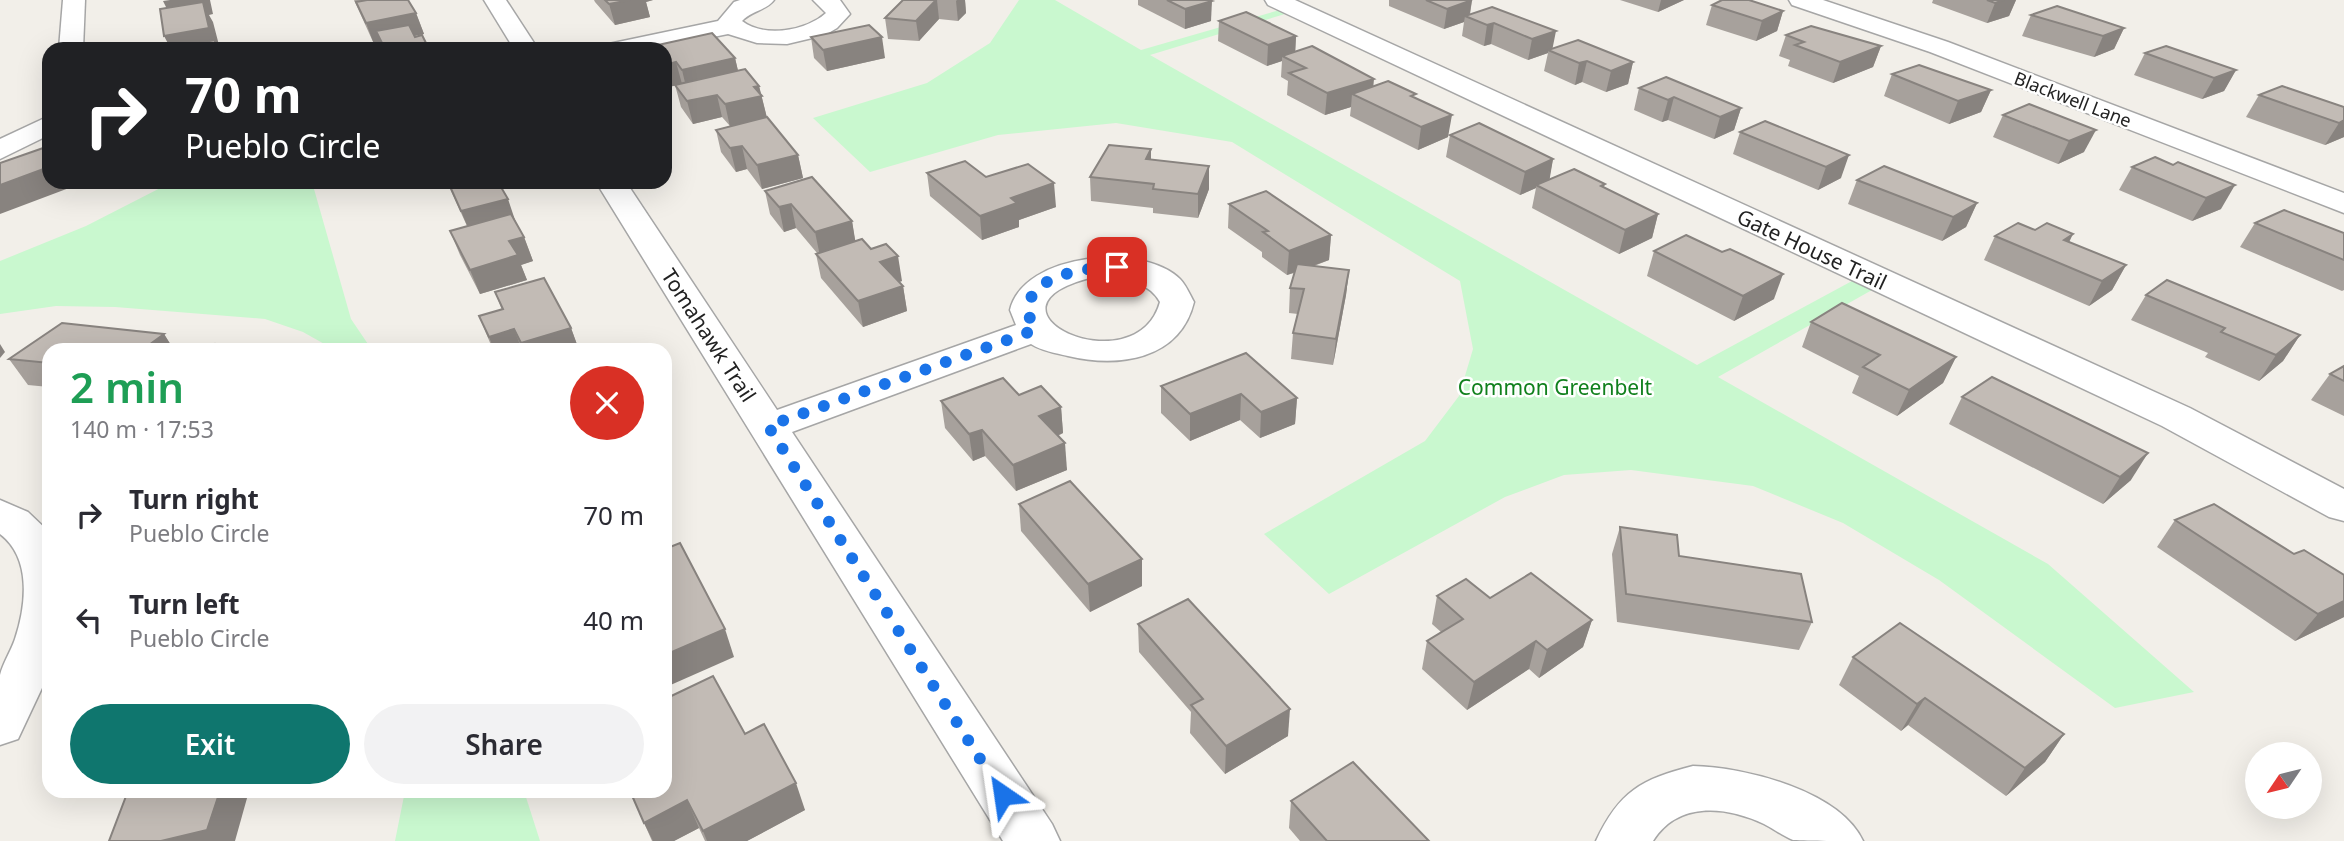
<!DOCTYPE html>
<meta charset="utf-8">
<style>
:root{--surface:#fff;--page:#f2f2f3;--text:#2b2b33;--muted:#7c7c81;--accent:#0f766e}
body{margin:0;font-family:"Noto Sans",sans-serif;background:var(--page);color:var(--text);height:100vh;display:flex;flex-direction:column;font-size:26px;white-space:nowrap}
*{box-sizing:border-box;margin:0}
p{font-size:23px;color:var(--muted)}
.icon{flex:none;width:38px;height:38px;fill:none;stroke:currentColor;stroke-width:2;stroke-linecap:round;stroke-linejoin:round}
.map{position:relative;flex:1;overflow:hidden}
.drawer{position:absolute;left:42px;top:343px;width:630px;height:455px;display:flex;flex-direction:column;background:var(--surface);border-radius:21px;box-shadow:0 7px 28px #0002}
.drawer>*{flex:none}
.top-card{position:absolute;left:42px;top:42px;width:630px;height:147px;border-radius:21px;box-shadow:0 7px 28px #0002;background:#202124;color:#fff;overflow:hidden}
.needle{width:46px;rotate:235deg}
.fabs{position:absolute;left:2245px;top:742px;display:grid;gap:14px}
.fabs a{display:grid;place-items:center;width:77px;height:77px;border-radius:50%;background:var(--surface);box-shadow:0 7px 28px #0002;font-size:35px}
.pin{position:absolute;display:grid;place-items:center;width:60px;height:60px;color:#fff;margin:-30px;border-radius:14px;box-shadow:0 4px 10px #0006}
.me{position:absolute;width:77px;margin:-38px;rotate:328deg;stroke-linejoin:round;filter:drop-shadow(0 0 5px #0008)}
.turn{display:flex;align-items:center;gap:24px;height:147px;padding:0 28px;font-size:32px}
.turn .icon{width:91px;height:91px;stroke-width:2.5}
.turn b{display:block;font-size:49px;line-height:60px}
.round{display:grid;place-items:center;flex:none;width:74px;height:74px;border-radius:37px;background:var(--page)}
.head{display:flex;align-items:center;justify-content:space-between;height:119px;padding:0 28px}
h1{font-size:42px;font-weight:600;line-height:52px;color:#1e9e55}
.cta{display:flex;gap:14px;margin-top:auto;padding:14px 28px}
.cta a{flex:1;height:80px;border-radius:42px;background:var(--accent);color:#fff;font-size:28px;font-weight:600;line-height:80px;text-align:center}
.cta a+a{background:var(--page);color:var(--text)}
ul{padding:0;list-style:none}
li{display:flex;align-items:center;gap:21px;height:105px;padding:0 28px}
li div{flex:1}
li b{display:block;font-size:26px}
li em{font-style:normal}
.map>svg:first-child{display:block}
.park{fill:#c9f8cf}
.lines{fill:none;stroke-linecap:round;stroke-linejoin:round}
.minor-casing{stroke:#a6a6a6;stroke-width:3}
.minor{fill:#fff;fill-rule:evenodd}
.wall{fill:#a7a19c}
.shaded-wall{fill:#88837f}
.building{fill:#c2bbb5;stroke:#88837f;stroke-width:2}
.route{stroke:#1a73e8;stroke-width:12;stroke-dasharray:0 21.6}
.labels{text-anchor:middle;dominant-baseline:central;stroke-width:5;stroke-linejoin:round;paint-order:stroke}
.far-street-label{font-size:18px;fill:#222;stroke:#fff}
.street-label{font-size:21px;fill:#222;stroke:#fff}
.park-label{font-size:21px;fill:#10801d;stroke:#fff}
</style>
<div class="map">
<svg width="2344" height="841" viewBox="0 0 2344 841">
<rect width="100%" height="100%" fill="#f2efe9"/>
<g class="park">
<path d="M1019,0H1055L1141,50L1290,7L1298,10L1150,55L1697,365L1852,281L1872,290L1718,377L2048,564L2194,692L2115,708L1939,580L1843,523L1753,486L1631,470L1564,475L1505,497L1329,594L1264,534L1425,441L1459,396L1473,349L1460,281L1232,142L1116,123L998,135L870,172L813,118L927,83L990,43Z"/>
<path d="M172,182H312L351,319L372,350H335L303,332L265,319L115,307L56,306L0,314V261L86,226Z"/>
<path d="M405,791H524L540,841H395Z"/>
</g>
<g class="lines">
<g class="minor-casing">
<g id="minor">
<path d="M63,0H85L83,49H59Z"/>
<path d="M484,0H506L538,49H514Z"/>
<path d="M740,0H774C767,10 751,11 742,21C764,38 806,31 826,13L813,0H840L850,14L837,28L825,35L787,44L757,43L728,34L654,49H606L609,44L618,42L718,21L734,2Z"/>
<path d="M1265,0H1295L2190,408L2344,489V521L2329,517L2162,426L1268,5Z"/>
<path d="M1789,0H1823L1948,42L2344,193V213L1930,52L1792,5Z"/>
<path d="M49,116V135L0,159V139Z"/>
<path d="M596,182H626L777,410L1016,325L1010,310C1023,253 1143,242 1180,279C1186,285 1190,295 1194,302C1180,360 1118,368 1068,356C1055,353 1042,351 1031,344L792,432L1052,824L1060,841H1003ZM1094,277C1118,280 1147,278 1160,302C1136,389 963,308 1094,277Z"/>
<path d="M0,500L28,512L49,532V673L18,739L0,745C0,724 0,695 0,675C3,663 11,651 15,639C26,606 32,558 0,534Z"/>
<path d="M1693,766C1745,767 1840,791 1863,841C1845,841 1808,841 1793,840C1783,836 1774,829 1764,824C1726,806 1678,801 1653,841H1596C1619,791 1642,779 1693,766Z"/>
</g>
</g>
<use href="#minor" class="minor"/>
</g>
<g class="wall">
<path d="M354,0H409H408L416,13L424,34L414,36L429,49H383L381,42L374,44Z"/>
<path d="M594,0H653L646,2L650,17L615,25L595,2Z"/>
<path d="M903,0H965L966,13L958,21L939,19L919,41L888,39L885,18Z"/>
<path d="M1138,0H1209L1211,21L1185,29L1138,5Z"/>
<path d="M1389,0H1472L1470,15L1492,7L1552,49L1633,62L1628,84L1606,92L1582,82L1575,85L1544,71L1548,53L1528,60L1491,44L1484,46L1462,36L1464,22L1444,29L1389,6Z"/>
<path d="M1620,0H1684L1658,12Z"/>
<path d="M1933,0H2016L2009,16L1987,23L1932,3Z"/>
<path d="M1712,5L1783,11L1777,31L1756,41L1706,25Z"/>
<path d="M2031,15L2124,28L2114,49L2094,57L2022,36Z"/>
<path d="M1219,21L1296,36L1295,52L1373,86L1415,98L1448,137L1418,150L1350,116L1351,107L1325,115L1287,95L1288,81L1281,77L1282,61L1267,66L1218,41Z"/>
<path d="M712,33L735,58L738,71L745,69L759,86L767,118L798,155L803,178L762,189L747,169L736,172L721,152L716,130L730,126L722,117L693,124L681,107L675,85L669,87L665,81V49H649V47Z"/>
<path d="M1786,35L1881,46L1873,67L1833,83L1788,66L1790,60L1779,56Z"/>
<path d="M811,37L885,58L827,71L814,58Z"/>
<path d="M2145,53L2236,70L2224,91L2202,99L2134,75Z"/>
<path d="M1892,74L1991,90L1981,112L1949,124L1884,96Z"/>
<path d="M1639,88L1741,108L1734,130L1714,139L1668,120L1662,122L1634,110Z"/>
<path d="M2259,95L2344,107V137L2325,145L2246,117Z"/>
<path d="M2029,104L2084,152L2058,164L1993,137L2003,115Z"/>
<path d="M1765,121L1841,178L1818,190L1733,154L1740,132Z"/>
<path d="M1450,135L1553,159L1549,179L1605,184L1604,187L1658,214L1652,238L1619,254L1532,208L1536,188L1520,195L1446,157Z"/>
<path d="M1151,149V160L1209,189L1198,218L1153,213V208L1091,201L1090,177Z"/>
<path d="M2155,157L2221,209L2192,221L2119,190L2132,167Z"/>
<path d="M927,173L1056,207L1019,220V227L982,240L930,196Z"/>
<path d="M1857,180L1977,203L1966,227L1942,241L1848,204Z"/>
<path d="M447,182H498L516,223L524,237L533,261L521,265L527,280L480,294L460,255L450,231L467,226Z"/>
<path d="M765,191L852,221L855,241L902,281L899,282L903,286L907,311L863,327L821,278L816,254L817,253L796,228L784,232L770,214Z"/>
<path d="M1229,204L1331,235L1329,260L1314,266L1349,270L1346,295L1333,365L1291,359L1293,333L1298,314L1289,313L1290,288L1294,273L1287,275L1262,257V252L1228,228Z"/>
<path d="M2255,223L2344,233V290L2342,291L2240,247Z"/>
<path d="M2035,230L2069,242L2126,265L2112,290L2089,306L1984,260L1995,236Z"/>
<path d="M1654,251L1722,252L1774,299L1734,321L1647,276Z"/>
<path d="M495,292L571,328L579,350H585H493L479,316L502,310Z"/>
<path d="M2146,295L2300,335L2283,361L2259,381L2205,357L2208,353L2131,320Z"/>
<path d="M1811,322L1956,357L1943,383L1897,416L1852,393L1859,376L1802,347Z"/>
<path d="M62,323L164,334L174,350H49V387L28,385L9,359Z"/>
<path d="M2344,366V416L2311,400L2330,374Z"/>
<path d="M1161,386L1297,398L1295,424L1260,438L1240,420L1190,441L1161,413Z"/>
<path d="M1019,395L1061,407L1063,433L1058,436L1067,470L1016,491L985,456L973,461L945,428L941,401Z"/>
<path d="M1962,397L2131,480L2103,504L1949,424Z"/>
<path d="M1019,504L1142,586L1090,612L1021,531Z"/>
<path d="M2175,520L2294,554L2344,575V617L2295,641L2157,547Z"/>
<path d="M1620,527L1812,622L1799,650L1617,622L1612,554Z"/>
<path d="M1437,596L1490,598L1592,620L1583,647L1539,678L1529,669L1467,710L1422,669L1427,641L1441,632L1432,624Z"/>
<path d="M1138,624L1288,736L1225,774L1190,733L1191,712L1139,652Z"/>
<path d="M1853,657L2064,734L2045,762L2006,796L1908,725L1901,731L1839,685Z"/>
<path d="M745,734L805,810L747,841H705L699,828L674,841H652L630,791Z"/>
<path d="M1291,801L1429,841H1300L1289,828Z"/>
</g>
<g class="shaded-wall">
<path d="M170,0H210L213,14L209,15L213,22L220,49H171L164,36L173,21L163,1Z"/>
<path d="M630,0H653L646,2L650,17L615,25L609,4Z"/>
<path d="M936,0H937L939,19L919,41L916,21Z"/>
<path d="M957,0H965L966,13L958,21L956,1Z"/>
<path d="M1472,0L1469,18L1465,16L1464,22L1444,29L1447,9Z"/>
<path d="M1661,0H1684L1658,12Z"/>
<path d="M2004,0H2016L2009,16L1987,23L1995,3Z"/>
<path d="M1212,1L1211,21L1185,29V9Z"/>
<path d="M1783,11L1777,31L1756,41L1762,21Z"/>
<path d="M416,13L424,34L381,42L376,31L381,42L374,44L366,23Z"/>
<path d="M1494,23L1491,44L1484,46L1487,25Z"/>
<path d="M2124,28L2114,49L2094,57L2103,36Z"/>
<path d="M1556,31L1552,51L1548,50V53L1528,60L1532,39Z"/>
<path d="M1296,36L1295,57L1282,56V61L1267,66L1268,45Z"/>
<path d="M882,37L885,58L827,71L823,50Z"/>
<path d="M1881,46L1873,67L1833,83L1840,62Z"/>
<path d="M735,58L740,79L687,91L682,70Z"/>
<path d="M1587,61L1582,82L1575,85L1579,63Z"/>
<path d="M676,62L682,84L669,87L665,70V65Z"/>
<path d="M1633,62L1628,84L1606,92L1611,71Z"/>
<path d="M2236,70L2224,91L2202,99L2214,78Z"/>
<path d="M1374,79L1372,101L1352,94L1351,107L1325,115L1327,93Z"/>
<path d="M759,86L767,118L730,127L725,104L754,87Z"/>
<path d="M1991,90L1981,112L1949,124L1958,101Z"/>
<path d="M717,95L722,117L693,124L687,101Z"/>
<path d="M1674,97L1668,120L1662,122L1668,100Z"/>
<path d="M1741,108L1734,130L1714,139L1720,117Z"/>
<path d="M1452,115L1448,137L1418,150L1421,127Z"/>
<path d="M2344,120V137L2325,145L2339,123Z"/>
<path d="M2096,130L2084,152L2058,164L2069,141Z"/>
<path d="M742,146L747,169L736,172L730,148Z"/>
<path d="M1151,149V172L1146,159Z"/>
<path d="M798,155L803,178L762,189L757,165Z"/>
<path d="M1849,155L1841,178L1818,190L1826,167Z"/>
<path d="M1553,159L1549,183L1536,185V188L1520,195L1525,172Z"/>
<path d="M1209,166V189L1198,218V194Z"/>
<path d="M49,167V182H85L0,214V185Z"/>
<path d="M1054,183L1056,207L1019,220V227L982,240L980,216L1011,198Z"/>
<path d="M2235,185L2221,209L2192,221L2206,198Z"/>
<path d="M508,199L516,223L471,235L461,211Z"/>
<path d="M1977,203L1966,227L1942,241L1953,217Z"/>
<path d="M791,204L796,228L784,232L779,207Z"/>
<path d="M1658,214L1652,238L1619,254L1625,230Z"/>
<path d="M852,221L856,245L820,256L815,232Z"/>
<path d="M2073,234L2061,259L2064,240Z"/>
<path d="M1331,235L1329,260L1287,275L1289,251Z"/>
<path d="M524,237L533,261L521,265L527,280L480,294L470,270L509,241Z"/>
<path d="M898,256L902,281L885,287L880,262Z"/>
<path d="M2126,265L2112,290L2089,306L2102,281Z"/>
<path d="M1349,270L1346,295L1333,365L1336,339Z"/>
<path d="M1783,274L1774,299L1734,321L1743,296Z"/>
<path d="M903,286L907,311L863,327L858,301Z"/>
<path d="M571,328L579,350H524L521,343Z"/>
<path d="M514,329L522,350H494L489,337Z"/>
<path d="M164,334L174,350H142Z"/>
<path d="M2300,335L2283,361L2259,381L2276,355Z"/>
<path d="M0,344L5,352L0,358Z"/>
<path d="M1956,357L1943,383L1897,416L1909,390Z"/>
<path d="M1241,394L1240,420L1190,441V414Z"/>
<path d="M1297,398L1295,424L1260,438L1261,412Z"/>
<path d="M1061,407L1063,433L1041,442L1039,416Z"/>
<path d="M982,430L985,456L973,461L969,434Z"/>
<path d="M1065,443L1067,470L1016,491L1013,465Z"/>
<path d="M2148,453L2131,480L2103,504L2120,477Z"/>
<path d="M1142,559V586L1090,612L1088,584Z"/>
<path d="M2344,601V617L2295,641L2318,614Z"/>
<path d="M1592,620L1583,647L1539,678L1547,650Z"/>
<path d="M725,629L734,657L666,687L665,683V655Z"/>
<path d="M1536,641L1529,669L1467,710L1474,682Z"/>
<path d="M1925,698L1908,725L1901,731L1917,704Z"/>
<path d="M1290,709L1288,736L1225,774L1226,746Z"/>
<path d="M2064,734L2045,762L2006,796L2025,768Z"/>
<path d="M796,783L805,810L747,841H707L703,831Z"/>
<path d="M220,791H249L235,841H161Z"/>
<path d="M687,800L699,828L674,841H653L644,823Z"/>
</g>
<g class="building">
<path d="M367,0H408L416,13L366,23L356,2Z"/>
<path d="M605,0H630L609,4Z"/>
<path d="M903,0H936L916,21L885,18Z"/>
<path d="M1167,0H1209L1212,1L1185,9Z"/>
<path d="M1426,0H1472L1447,9Z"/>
<path d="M1722,0H1749L1783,11L1762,21L1712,5Z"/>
<path d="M1987,0H2004L1995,3Z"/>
<path d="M203,2L209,28L164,36L160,9Z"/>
<path d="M2057,6L2124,28L2103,36L2031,15Z"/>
<path d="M1492,7L1556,31L1532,39L1494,23L1487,25L1465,16Z"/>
<path d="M1246,12L1296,36L1268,45L1219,21Z"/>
<path d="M409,25L415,37L422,35L429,49H385L376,31Z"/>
<path d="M869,25L882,37L823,50L811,37Z"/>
<path d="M1811,26L1881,46L1840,62L1795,45L1804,42L1786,35Z"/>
<path d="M712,33L735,58L682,70L676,62L665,65V49H650L649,47Z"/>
<path d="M215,40V49H171L172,48Z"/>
<path d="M1578,40L1633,62L1611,71L1587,61L1579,63L1548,50Z"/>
<path d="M1312,46L1374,79L1327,93L1289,73L1306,68L1282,56Z"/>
<path d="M2166,46L2236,70L2214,78L2145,53Z"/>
<path d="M1919,65L1991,90L1958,101L1892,74Z"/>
<path d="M745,69L759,86L754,87L762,96L725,104L717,95L687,101L675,85Z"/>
<path d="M1666,77L1741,108L1720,117L1674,97L1668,100L1639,88Z"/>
<path d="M1388,81L1416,94L1411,96L1452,115L1421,127L1352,94Z"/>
<path d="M2282,86L2344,107V120L2339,123L2259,95Z"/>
<path d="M2029,104L2096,130L2069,141L2003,115Z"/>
<path d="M767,117L798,155L757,165L742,146L730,148L716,130Z"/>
<path d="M1765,121L1849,155L1826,167L1740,132Z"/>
<path d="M1479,123L1553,159L1525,172L1450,135Z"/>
<path d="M1109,145L1151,149L1146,159L1209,166L1198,194L1153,189L1154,184L1090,177Z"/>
<path d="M49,146V167L0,185V163Z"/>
<path d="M2155,157L2173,165L2178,162L2235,185L2206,198L2132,167Z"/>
<path d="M965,161L986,177L1028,164L1054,183L1011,198L1017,203L980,216L927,173Z"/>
<path d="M1884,166L1977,203L1953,217L1857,180Z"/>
<path d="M1574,169L1605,184L1601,186L1658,214L1625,230L1536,185Z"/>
<path d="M812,177L852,221L815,232L791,204L779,207L765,191Z"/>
<path d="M448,182H498L508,199L461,211Z"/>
<path d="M1266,191L1331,235L1289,251L1263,232L1268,231L1229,204Z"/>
<path d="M2284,210L2344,233V260L2255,223Z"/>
<path d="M511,214L524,237L509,241L518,255L470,270L450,231Z"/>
<path d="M2018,223L2035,230L2047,223L2073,234L2064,240L2126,265L2102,281L1995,236Z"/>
<path d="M1686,235L1722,252L1730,249L1783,274L1743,296L1654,251Z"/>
<path d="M862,239L871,249L886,244L898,256L880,262L903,286L858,301L816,254Z"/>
<path d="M1297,264L1349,270L1336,339L1293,333L1304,289L1290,288Z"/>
<path d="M544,278L571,328L521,343L514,329L489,337L479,316L503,309L495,292Z"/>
<path d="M2167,280L2300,335L2276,355L2221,332L2225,328L2146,295Z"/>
<path d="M1842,303L1956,357L1909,390L1863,367L1880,355L1811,322Z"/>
<path d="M62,323L164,334L142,350H49V363L9,359Z"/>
<path d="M215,344L225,350H203Z"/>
<path d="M1246,353L1297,398L1261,412L1241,394L1190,414L1161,386Z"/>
<path d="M2344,366V381L2330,374Z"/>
<path d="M1992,377L2148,453L2120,477L1962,397Z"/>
<path d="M1003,378L1019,395L1041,386L1061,407L1039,416L1065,443L1013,465L982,430L969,434L941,401Z"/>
<path d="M1070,481L1142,559L1088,584L1019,504Z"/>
<path d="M2214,504L2294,554L2304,550L2344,575V601L2318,614L2175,520Z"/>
<path d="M1620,527L1677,535L1679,556L1801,574L1812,622L1626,594Z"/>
<path d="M680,543L725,629L665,655V549Z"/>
<path d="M1531,573L1592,620L1547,650L1536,641L1474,682L1427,641L1463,619L1437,596L1466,579L1490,598Z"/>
<path d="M1188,599L1290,709L1226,746L1191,705L1203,699L1138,624Z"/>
<path d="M1900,623L2064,734L2025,768L1925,698L1917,704L1853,657Z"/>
<path d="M713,676L745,734L764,724L796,783L703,831L687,800L644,823L630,791H665V699Z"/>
<path d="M1353,762L1429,841H1327L1291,801Z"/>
<path d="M128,791H220L207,830L161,841H109Z"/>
</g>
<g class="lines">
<path class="route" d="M1003,795L768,426L1035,330C1006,279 1082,267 1117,267"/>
</g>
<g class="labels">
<g class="far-street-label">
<text transform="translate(2073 99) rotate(21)">Blackwell Lane</text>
</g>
<g class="street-label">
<text transform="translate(1812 249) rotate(25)">Gate House Trail</text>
<text transform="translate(709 335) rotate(57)">Tomahawk Trail</text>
</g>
<g class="park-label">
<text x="1555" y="387">Common Greenbelt</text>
</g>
</g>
</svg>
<div class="fabs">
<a><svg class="needle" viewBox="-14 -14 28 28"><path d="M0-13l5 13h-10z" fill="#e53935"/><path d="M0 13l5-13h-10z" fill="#7c7c81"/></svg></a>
</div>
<div class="pin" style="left:1117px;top:267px;background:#d93025"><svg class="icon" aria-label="arrive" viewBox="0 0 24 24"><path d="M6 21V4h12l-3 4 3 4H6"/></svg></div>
<svg class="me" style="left:1003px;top:795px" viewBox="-20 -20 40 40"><path d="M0-17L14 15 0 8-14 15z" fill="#1a73e8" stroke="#fff" stroke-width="4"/></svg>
<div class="top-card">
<div class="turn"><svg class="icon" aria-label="right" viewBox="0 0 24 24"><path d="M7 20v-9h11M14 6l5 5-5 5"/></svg><div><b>70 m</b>Pueblo Circle</div></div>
</div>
<section class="drawer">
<div class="head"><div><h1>2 min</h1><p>140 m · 17:53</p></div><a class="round" style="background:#d93025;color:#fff"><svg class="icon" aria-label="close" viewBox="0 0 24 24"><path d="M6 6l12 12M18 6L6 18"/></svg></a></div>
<ul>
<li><svg class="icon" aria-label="right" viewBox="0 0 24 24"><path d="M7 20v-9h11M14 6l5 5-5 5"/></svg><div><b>Turn right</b><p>Pueblo Circle</p></div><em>70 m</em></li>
<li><svg class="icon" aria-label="left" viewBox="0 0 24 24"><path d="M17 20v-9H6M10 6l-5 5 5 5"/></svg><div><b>Turn left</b><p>Pueblo Circle</p></div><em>40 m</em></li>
</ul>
<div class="cta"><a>Exit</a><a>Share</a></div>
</section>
</div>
